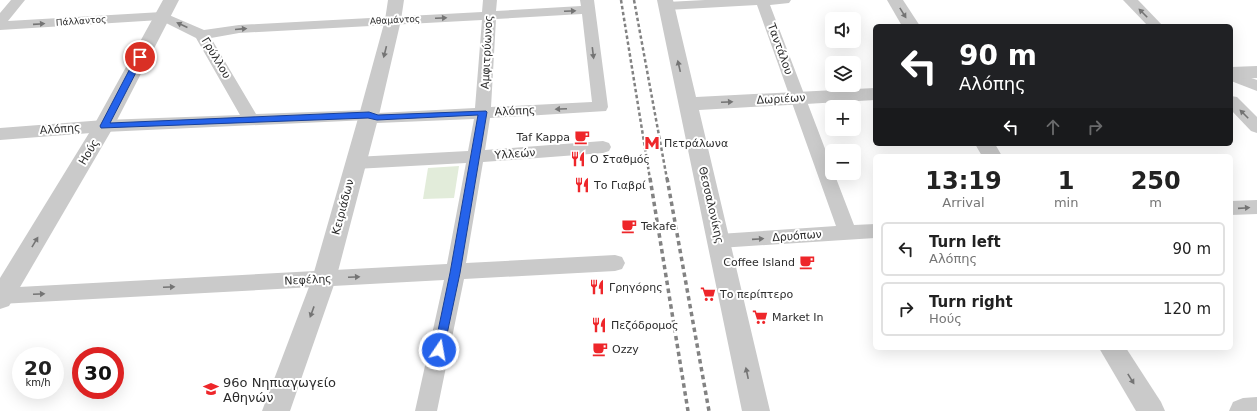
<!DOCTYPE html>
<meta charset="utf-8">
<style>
:root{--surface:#fff;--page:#f6f6f6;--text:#222;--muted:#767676;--line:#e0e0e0}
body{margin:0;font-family:"DejaVu Sans",sans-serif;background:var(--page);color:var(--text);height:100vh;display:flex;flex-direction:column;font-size:15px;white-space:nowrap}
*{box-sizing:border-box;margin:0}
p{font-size:13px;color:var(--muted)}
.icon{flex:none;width:22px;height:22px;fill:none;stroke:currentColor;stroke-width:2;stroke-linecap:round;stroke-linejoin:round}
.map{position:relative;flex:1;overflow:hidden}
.drawer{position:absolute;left:873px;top:154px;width:360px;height:196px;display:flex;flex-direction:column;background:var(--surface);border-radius:6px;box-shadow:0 4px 16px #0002}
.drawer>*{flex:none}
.top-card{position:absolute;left:873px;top:24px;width:360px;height:122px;border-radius:6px;box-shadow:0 4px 16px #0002;background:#202124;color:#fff;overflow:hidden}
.fabs{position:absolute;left:825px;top:12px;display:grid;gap:8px}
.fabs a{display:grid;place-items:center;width:36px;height:36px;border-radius:6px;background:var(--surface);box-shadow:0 4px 16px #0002;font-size:20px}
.speed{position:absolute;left:12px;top:347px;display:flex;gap:8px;font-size:20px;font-weight:700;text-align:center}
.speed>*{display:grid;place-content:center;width:52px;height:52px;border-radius:50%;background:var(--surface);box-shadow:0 4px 16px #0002;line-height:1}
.speed small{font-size:10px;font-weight:400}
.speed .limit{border:6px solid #d22;background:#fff;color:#111}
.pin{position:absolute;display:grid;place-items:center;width:34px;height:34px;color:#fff;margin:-17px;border:2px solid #fff;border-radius:50%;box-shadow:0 1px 4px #0007}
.me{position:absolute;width:44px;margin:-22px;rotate:12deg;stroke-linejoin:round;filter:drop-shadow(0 0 3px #0008)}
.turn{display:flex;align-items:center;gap:14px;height:84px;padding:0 20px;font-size:18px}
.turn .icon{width:52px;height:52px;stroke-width:2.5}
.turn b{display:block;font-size:28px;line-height:34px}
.lanes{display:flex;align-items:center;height:38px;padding:0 20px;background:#0003;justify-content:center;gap:20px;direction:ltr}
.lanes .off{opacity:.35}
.eta{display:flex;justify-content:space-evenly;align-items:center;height:68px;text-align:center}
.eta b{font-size:24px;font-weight:700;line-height:28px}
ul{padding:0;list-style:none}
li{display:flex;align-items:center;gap:12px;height:54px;margin:0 8px 6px;padding:0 12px;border:2px solid var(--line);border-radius:6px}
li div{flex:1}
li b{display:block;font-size:15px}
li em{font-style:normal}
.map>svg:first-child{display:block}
.green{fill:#e2ecda}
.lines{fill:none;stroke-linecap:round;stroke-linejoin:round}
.minor{fill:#cacaca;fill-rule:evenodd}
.tertiary{fill:#cacaca;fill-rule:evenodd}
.rail-far1{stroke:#828282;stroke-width:2.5;stroke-dasharray:3.5 2.5;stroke-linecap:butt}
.rail{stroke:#828282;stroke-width:3.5;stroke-dasharray:4.5 3.5;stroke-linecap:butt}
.oneway{fill:#747474}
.route{fill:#2563eb;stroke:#184099}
.labels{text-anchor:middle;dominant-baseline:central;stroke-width:4;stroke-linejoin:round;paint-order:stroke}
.far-street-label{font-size:9px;fill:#2d2d2d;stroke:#fff}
.street-label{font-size:11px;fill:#2d2d2d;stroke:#fff}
.poi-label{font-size:11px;fill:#2d2d2d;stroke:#fff;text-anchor:start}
.near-poi-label{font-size:13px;fill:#2d2d2d;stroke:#fff;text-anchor:start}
</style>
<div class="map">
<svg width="1257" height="411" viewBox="0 0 1257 411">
<rect width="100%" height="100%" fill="#fff"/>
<path class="green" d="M459,166L454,198L423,199L428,168Z"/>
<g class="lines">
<g class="minor">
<path d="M11,0H25L8,21L162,12L204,30L239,25L482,12L483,0H497L496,11L581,6L580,0H594L608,107L606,111L490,118L485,150L603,141L609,143L611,147L609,151L603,153L483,162L466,263L615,255L622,257L625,263L622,269L615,271L464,279L437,411H415L444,280L0,304V288L447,264L466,163L355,169L349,167L346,163L349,159L355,157L468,151L474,119L377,123L368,120L104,132L0,140V128L104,120L240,115L196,38L160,20L0,30V13ZM582,14L592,102L491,107L496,19ZM482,20L475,108L378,113L369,110L256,114L211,38L239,33Z"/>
<path d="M705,0H791L789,3L770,5L832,167V173H834L854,225L875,224V238L719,248L712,246L710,241L712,236L719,234L836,226L757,5L667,10L662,9L660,6L662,3L667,2Z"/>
<path d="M1123,0H1138L1163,26H1148Z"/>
<path d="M1231,71L1257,80V91L1231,81Z"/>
<path d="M1231,96L1237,97L1257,117V133L1251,131L1231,110Z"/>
<path d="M1257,200V214L1231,215V201Z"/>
</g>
<g class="tertiary">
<path d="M163,0H179L114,126L9,306L0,309V278L94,125Z"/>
<path d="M388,0H404L401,20L379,115L336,279L290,411H262L312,279L359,115L385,20Z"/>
<path d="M657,0H673L696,97L875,88V100L699,110L770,411H742Z"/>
<path d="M887,0H903L920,26H902Z"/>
<path d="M1257,66V78L1231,79V67Z"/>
<path d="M975,144H995L1002,156H982Z"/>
<path d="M1099,348H1126L1161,402L1165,411H1136Z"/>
<path d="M1257,397V411H1229L1233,402L1243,398Z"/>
</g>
<g class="rail-far1">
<path d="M621,0L650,179"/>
<path d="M634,0L667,179"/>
</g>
<g class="rail">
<path d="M650,178L688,411"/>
<path d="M667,178L709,411"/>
</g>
</g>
<defs><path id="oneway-solid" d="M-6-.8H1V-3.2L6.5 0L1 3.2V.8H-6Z"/></defs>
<g class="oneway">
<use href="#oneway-solid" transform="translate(570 11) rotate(-3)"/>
<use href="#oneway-solid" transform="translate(903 13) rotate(58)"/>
<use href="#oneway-solid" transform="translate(1143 13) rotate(-135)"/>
<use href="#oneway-solid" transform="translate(441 18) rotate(-3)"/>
<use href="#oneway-solid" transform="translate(39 24) rotate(-4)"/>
<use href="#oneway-solid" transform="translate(182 25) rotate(-155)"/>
<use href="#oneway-solid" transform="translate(241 29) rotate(-5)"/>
<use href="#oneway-solid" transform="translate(385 52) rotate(104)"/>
<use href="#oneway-solid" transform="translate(593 53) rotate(83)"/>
<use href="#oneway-solid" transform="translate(679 66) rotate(-103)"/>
<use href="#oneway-solid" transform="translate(727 102) rotate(-3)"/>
<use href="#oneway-solid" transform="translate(561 109) rotate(177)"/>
<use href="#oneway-solid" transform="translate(1244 114) rotate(-135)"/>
<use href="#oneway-solid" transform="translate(1244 208) rotate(-4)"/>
<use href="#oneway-solid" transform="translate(758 239) rotate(-4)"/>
<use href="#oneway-solid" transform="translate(35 242) rotate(-59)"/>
<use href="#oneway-solid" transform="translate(354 277) rotate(-3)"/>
<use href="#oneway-solid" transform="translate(169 287) rotate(-3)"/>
<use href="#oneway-solid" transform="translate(39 294) rotate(-3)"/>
<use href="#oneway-solid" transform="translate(312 312) rotate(110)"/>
<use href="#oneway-solid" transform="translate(747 373) rotate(-102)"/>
<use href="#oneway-solid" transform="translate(1131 379) rotate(58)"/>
</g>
<path class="route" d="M140,55L144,57L110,123L369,112L378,115L486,111L487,112L460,273L443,353L439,354L435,353L434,350L450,273L478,115L377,120L368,118L101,128L100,126L136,57Z"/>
<defs>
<g id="cafe-bare" transform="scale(1.2)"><path d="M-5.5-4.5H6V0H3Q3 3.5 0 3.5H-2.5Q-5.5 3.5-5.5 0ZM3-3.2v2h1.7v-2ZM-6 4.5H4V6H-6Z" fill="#ee262a" stroke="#fff" stroke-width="2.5" paint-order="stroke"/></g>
<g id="metro-bare" transform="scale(1.2)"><path d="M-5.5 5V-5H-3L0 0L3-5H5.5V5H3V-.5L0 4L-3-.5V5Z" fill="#ee262a" stroke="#fff" stroke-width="2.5" paint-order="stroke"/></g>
<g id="restaurant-bare" transform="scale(1.2)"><path d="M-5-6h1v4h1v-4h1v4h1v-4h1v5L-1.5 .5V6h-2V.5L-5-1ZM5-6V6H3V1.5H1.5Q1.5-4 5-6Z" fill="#ee262a" stroke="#fff" stroke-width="2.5" paint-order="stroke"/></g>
<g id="supermarket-bare" transform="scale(1.2)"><path d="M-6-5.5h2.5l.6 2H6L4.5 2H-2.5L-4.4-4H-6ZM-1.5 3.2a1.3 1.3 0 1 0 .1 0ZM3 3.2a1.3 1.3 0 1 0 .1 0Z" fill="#ee262a" stroke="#fff" stroke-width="2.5" paint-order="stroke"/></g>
<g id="school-bare" transform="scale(1.2)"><path d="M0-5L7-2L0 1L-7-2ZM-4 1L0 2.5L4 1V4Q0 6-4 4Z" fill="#ee262a" stroke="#fff" stroke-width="2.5" paint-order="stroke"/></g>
</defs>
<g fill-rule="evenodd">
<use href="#cafe-bare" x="582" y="137"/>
<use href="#metro-bare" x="652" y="143"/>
<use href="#restaurant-bare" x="578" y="159"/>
<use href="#restaurant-bare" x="582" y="185"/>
<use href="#cafe-bare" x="629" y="226"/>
<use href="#cafe-bare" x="807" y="262"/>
<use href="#restaurant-bare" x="597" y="287"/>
<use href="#supermarket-bare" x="708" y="294"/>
<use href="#supermarket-bare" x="760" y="317"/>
<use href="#restaurant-bare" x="599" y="325"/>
<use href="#cafe-bare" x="600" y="349"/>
<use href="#school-bare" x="211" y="389"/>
</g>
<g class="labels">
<g class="far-street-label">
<text transform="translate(395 20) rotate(-3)">Αθαμάντος</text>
<text transform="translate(81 21) rotate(-4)">Πάλλαντος</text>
</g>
<g class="street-label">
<text transform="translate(780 49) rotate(70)">Ταντάλου</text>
<text transform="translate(487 52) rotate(-87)">Αμφιτρύωνος</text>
<text transform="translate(216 58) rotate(59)">Γρύλλου</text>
<text transform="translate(781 99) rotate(-3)">Δωριέων</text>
<text transform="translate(515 111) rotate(-3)">Αλόπης</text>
<text transform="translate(60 129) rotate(-4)">Αλόπης</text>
<text transform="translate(89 152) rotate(-59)">Ηούς</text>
<text transform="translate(515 154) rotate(-4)">Υλλεών</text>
<text transform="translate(711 205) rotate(77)">Θεσσαλονίκης</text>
<text transform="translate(343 207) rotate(-75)">Κειριάδων</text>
<text transform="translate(797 236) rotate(-4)">Δρυόπων</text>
<text transform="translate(308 280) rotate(-3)">Νεφέλης</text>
</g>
<g class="poi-label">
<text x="570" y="137" text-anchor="end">Taf Kappa</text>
<text x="664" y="143">Πετράλωνα</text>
<text x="590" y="159">Ο Σταθμός</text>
<text x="594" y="185">Το Γιαβρί</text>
<text x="641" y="226">Tekafe</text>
<text x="795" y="262" text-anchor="end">Coffee Island</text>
<text x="609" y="287">Γρηγόρης</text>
<text x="720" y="294">Το περίπτερο</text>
<text x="772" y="317">Market In</text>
<text x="611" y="325">Πεζόδρομος</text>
<text x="612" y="349">Ozzy</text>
</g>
<g class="near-poi-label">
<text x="223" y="382">96ο Νηπιαγωγείο<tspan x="223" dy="15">Αθηνών</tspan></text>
</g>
</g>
</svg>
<div class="fabs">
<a><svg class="icon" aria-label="sound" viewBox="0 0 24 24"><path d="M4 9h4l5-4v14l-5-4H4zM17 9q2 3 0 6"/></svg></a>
<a><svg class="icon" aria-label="layers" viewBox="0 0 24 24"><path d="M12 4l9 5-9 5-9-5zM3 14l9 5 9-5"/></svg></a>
<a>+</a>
<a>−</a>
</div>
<div class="speed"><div>20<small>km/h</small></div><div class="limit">30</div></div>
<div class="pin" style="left:140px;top:57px;background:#d93025"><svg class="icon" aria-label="arrive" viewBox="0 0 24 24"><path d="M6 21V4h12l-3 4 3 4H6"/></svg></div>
<svg class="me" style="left:439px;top:350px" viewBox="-20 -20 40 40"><circle r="17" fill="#2563eb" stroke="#fff" stroke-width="3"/><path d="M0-11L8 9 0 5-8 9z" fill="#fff"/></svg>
<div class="top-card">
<div class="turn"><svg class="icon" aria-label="left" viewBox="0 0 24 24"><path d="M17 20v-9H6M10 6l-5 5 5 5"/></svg><div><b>90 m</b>Αλόπης</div></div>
<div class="lanes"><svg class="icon" aria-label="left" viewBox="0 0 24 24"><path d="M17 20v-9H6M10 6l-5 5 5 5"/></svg><svg class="icon off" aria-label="ahead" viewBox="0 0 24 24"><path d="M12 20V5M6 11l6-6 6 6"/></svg><svg class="icon off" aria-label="right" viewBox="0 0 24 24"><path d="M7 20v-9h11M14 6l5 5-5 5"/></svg></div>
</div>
<section class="drawer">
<div class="eta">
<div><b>13:19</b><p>Arrival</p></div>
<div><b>1</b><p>min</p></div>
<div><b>250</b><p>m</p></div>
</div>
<ul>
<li><svg class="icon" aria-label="left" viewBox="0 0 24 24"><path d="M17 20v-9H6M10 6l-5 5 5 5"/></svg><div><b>Turn left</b><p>Αλόπης</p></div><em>90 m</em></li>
<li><svg class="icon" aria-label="right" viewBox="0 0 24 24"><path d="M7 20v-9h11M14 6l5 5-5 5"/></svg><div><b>Turn right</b><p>Ηούς</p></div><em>120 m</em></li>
</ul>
</section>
</div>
